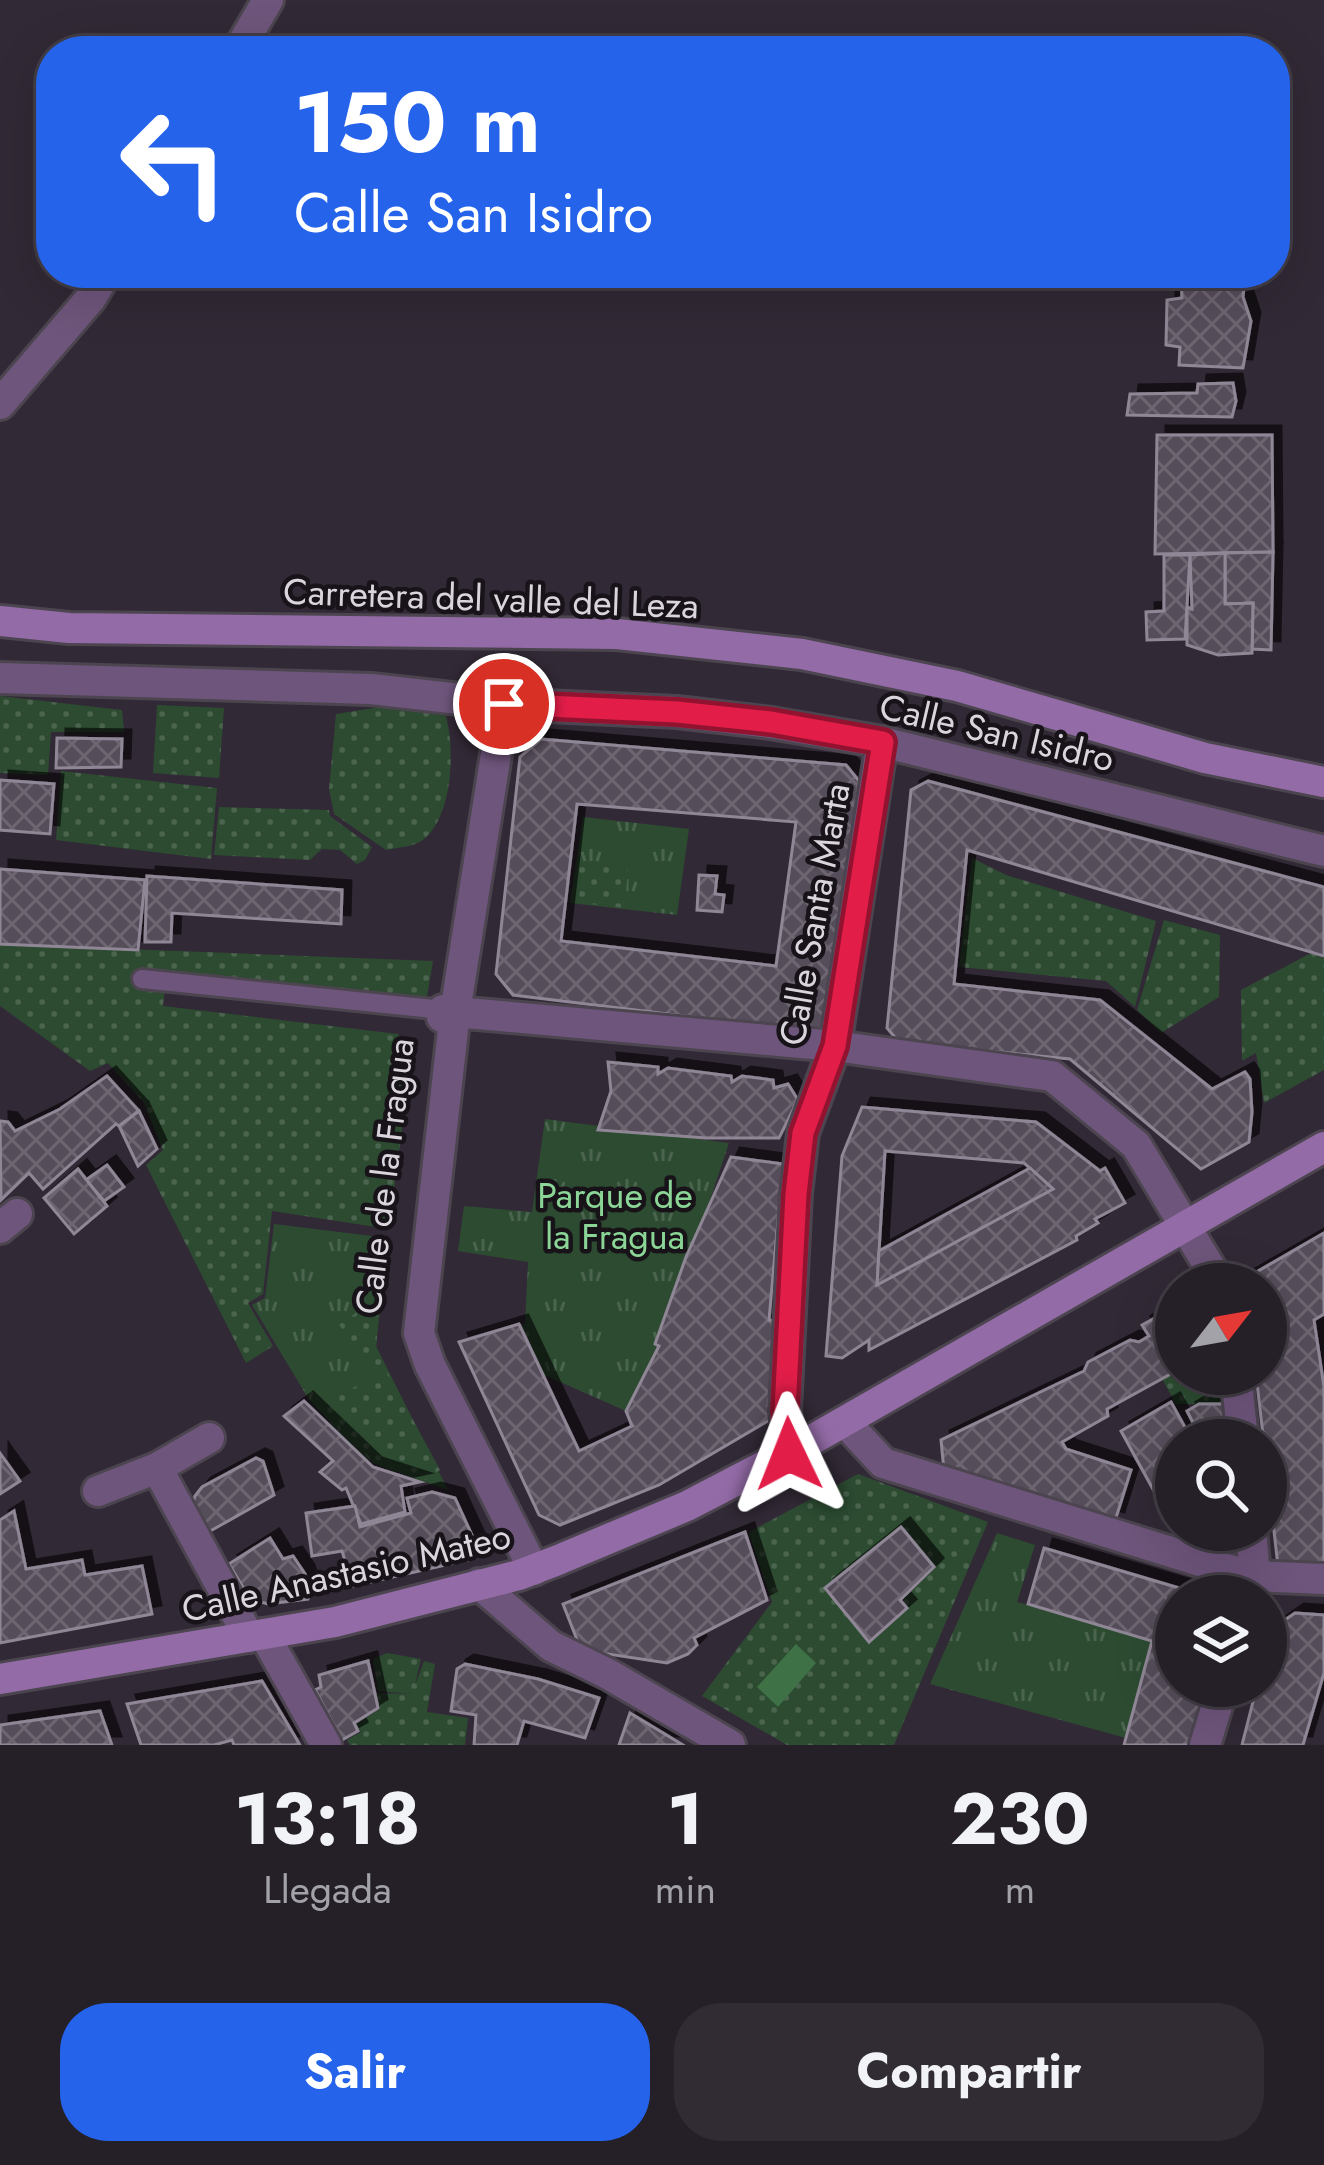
<!DOCTYPE html>
<html lang="es">
<style>
:root{--surface:#251f28;--page:#312c34;--text:#f1f3f6;--muted:#a3a2a8;--line:#423d45;--accent:#2563eb}
body{margin:0;font-family:Jost,sans-serif;background:var(--page);color:var(--text);height:100vh;display:flex;flex-direction:column;font-size:45px;white-space:nowrap}
*{box-sizing:border-box;margin:0}
p{font-size:39px;color:var(--muted)}
.icon{flex:none;width:66px;height:66px;fill:none;stroke:currentColor;stroke-width:2;stroke-linecap:round;stroke-linejoin:round}
.map{position:relative;height:1745px;overflow:hidden}
.details{display:flex;flex-direction:column;background:var(--surface);flex:1}
.details>*{flex:none}
.banner{position:absolute;left:36px;top:36px;width:1254px;height:252px;border-radius:48px;box-shadow:0 12px 48px #0002,0 0 0 3px var(--line);background:#2563eb;color:#fff;overflow:hidden}
.needle{width:78px;rotate:59deg}
.buttons{position:absolute;left:1155px;top:1263px;display:grid;gap:24px}
.buttons a{display:grid;place-items:center;width:132px;height:132px;border-radius:50%;background:var(--surface);box-shadow:0 12px 48px #0002,0 0 0 3px var(--line);font-size:60px}
.pin{position:absolute;display:grid;place-items:center;width:102px;height:102px;color:#fff;margin:-51px;border:6px solid #fff;border-radius:50%;box-shadow:0 3px 12px #0007}
.me{position:absolute;width:132px;margin:-66px;rotate:358deg;stroke-linejoin:round;filter:drop-shadow(0 0 9px #0008)}
.turn{display:flex;align-items:center;gap:42px;height:252px;padding:0 60px;font-size:54px}
.turn .icon{width:156px;height:156px;stroke-width:2.5}
.turn b{display:block;font-size:84px;line-height:102px}
.eta{display:flex;justify-content:space-evenly;align-items:center;height:204px;text-align:center}
.eta b{font-size:72px;font-weight:700;line-height:84px}
.cta{display:flex;gap:24px;margin-top:auto;padding:24px 60px}
.cta a{flex:1;height:138px;border-radius:48px;background:var(--accent);color:#fff;font-size:48px;font-weight:700;line-height:138px;text-align:center}
.cta a+a{background:var(--page);color:var(--text)}
.map>svg:first-child{display:block}
.park{fill:url(#park-tufts)}
.garden{fill:url(#garden-dots)}
.water{fill:#3e7146}
.building{fill:url(#building-cross-hatch);stroke:#908796;stroke-width:3;fill-rule:evenodd;filter:url(#shadow)}
.lines{fill:none;stroke-linecap:round;stroke-linejoin:round}
.lane-casing{stroke:#4c4550;stroke-width:24}
.street-casing{stroke:#4c4550;stroke-width:36}
.secondary-casing{stroke:#4c4550;stroke-width:36}
.lane{stroke:#6e557b;stroke-width:18}
.street{stroke:#6e557b;stroke-width:30}
.secondary{stroke:#936ba7;stroke-width:30}
.route-casing{stroke:#92132f;stroke-width:30}
.route{stroke:#e11d48;stroke-width:21}
.labels{text-anchor:middle;dominant-baseline:central;stroke-width:9;stroke-linejoin:round;paint-order:stroke}
.street-label{font-size:36px;fill:#dad5dd;stroke:#171319}
.park-label{font-size:36px;fill:#8bd696;stroke:#171319}
</style>
<div class="map">
<svg width="1324" height="1745" viewBox="0 0 1324 1745">
<defs>
<pattern id="park-tufts" width="24" height="20" patternUnits="userSpaceOnUse" patternTransform="scale(3)"><rect width="24" height="20" fill="#2c4b31"/><path d="M3 7l-1-3M5 7V3M7 7l1-3M15 17l-1-3M17 17v-4M19 17l1-3" fill="none" stroke="#4a644e"/></pattern>
<pattern id="garden-dots" width="8" height="8" patternUnits="userSpaceOnUse" patternTransform="scale(3)"><rect width="8" height="8" fill="#2c4b31"/><path d="M2 2h.1M6 6h.1" fill="none" stroke="#4a644e" stroke-width="1.8" stroke-linecap="round"/></pattern>
<pattern id="building-cross-hatch" width="8" height="8" patternUnits="userSpaceOnUse" patternTransform="scale(3)"><rect width="8" height="8" fill="#564d5a"/><path d="M0 0l8 8M0 8l8-8" fill="none" stroke="#6e6671"/></pattern>
<filter id="shadow"><feDropShadow dx="9" dy="-9" stdDeviation="0" flood-color="#0009"/></filter>
</defs>
<rect width="100%" height="100%" fill="#312935"/>
<g class="park">
<path d="M583,817L689,829L677,915L570,903Z"/>
<path d="M545,1119L729,1143L707,1209L655,1343L659,1346L626,1411L542,1374L519,1324H525L528,1262L458,1251L464,1206L532,1212Z"/>
<path d="M274,1224L388,1238L376,1346L448,1490L374,1464L346,1440L308,1398L252,1305L265,1298Z"/>
<path d="M997,1533L1035,1545L1017,1602L1152,1641L1126,1738L930,1684Z"/>
</g>
<g class="garden">
<path d="M0,696L122,710L124,732H51L48,775L0,773Z"/>
<path d="M157,705L224,708L219,778L153,773Z"/>
<path d="M387,706L446,716C455,749 453,815 424,839C414,847 399,847 386,850L334,814L329,789L336,714Z"/>
<path d="M61,771L217,788L211,859L56,840Z"/>
<path d="M219,807L329,810L330,816L372,847L365,860L357,864L340,850L322,849L310,860L214,855Z"/>
<path d="M972,858L1006,875L1156,921L1135,1007L1106,981L959,967Z"/>
<path d="M577,862L628,867L625,908L571,902Z"/>
<path d="M1164,920L1220,935L1219,997L1161,1033L1137,1010Z"/>
<path d="M0,944L433,961L427,997L166,977L163,1006L398,1034L412,1052L389,1229L272,1211L263,1294L248,1303L273,1346L246,1363L146,1165L163,1150L144,1103L108,1063L90,1071L0,1006Z"/>
<path d="M1311,953L1324,958V1070L1264,1103L1256,1053L1242,1061L1241,990Z"/>
<path d="M379,1298L376,1351L440,1470L426,1480L376,1463L316,1402L328,1401L372,1378L339,1324Z"/>
<path d="M1176,1371V1374H1224L1228,1404H1176L1162,1379Z"/>
<path d="M858,1474L988,1522L894,1745H787L702,1696L772,1602L749,1532Z"/>
<path d="M387,1653L421,1659L415,1685L424,1661L435,1664L427,1712L468,1718L465,1745H350L347,1740L361,1732L356,1724L380,1709L377,1693L412,1694L378,1691L373,1659Z"/>
</g>
<path class="water" d="M796,1644L816,1663L778,1707L757,1687Z"/>
<g class="building">
<path d="M1181,277L1245,278L1243,297L1251,321L1243,368L1179,365L1180,347L1166,345L1167,300L1182,298Z"/>
<path d="M1233,383L1236,401L1232,417L1127,415L1130,394L1197,393L1198,384Z"/>
<path d="M1157,435H1272L1273,552L1155,554Z"/>
<path d="M1273,552L1271,650L1252,649L1253,603L1225,604V553Z"/>
<path d="M1225,553V604L1253,603L1252,653L1218,655L1187,645V607L1192,609L1190,555Z"/>
<path d="M1164,555H1190L1185,639L1147,640L1146,612L1164,611Z"/>
<path d="M57,738L122,739L121,767L56,768Z"/>
<path d="M541,739L846,765L859,781L831,1020L815,1032L513,995L496,974L520,757ZM577,804L796,822L776,966L561,941Z"/>
<path d="M0,780L54,784L50,834L0,830Z"/>
<path d="M928,781L1324,887V956L967,850L954,984L1100,1000L1212,1089L1245,1072L1250,1079L1252,1112L1249,1142L1201,1169L1070,1059L899,1042L887,1028L911,790Z"/>
<path d="M0,869L145,880L138,950L0,944Z"/>
<path d="M699,875L717,876L715,894L724,895L722,912L697,910Z"/>
<path d="M147,876L342,890L341,924L172,913L171,942H145Z"/>
<path d="M608,1062L658,1067V1074L668,1068L731,1076L732,1082L742,1076L773,1080L774,1088L788,1084L798,1100L779,1138H706L598,1130L611,1091Z"/>
<path d="M107,1076L139,1111L119,1126L116,1124L43,1189L29,1173L1,1200L0,1121L8,1122L15,1131L60,1109Z"/>
<path d="M862,1107L1036,1122L1100,1171L1105,1168L1125,1203L1095,1219L1098,1223L1076,1236L1077,1240L869,1350V1340L842,1358L826,1356L842,1156ZM885,1151L1024,1163L1053,1189L877,1285Z"/>
<path d="M139,1111L157,1149L138,1166L119,1126Z"/>
<path d="M731,1157L783,1164L769,1320L780,1322L768,1406L773,1418L659,1485L560,1525L539,1515L459,1342L519,1324L579,1451L632,1426L626,1411L659,1346L655,1344L686,1257Z"/>
<path d="M107,1165L124,1187L104,1201L86,1180Z"/>
<path d="M1030,1168L1053,1189L877,1285L879,1251Z"/>
<path d="M78,1169L107,1206L74,1234L44,1198Z"/>
<path d="M1324,1233V1314L1314,1320L1324,1387V1570L1278,1566L1256,1374H1266V1284H1246V1278Z"/>
<path d="M1175,1307L1176,1371L1107,1409L1108,1416L1062,1442L1066,1449L1131,1470L1115,1521L944,1471L941,1440L1084,1371L1088,1362L1130,1340L1139,1342L1149,1336L1142,1325Z"/>
<path d="M304,1401L373,1467L420,1482L401,1486L405,1512L361,1524L346,1488L342,1490L320,1472L333,1461L284,1416Z"/>
<path d="M1171,1402L1192,1440H1176V1520L1171,1522L1121,1431Z"/>
<path d="M1199,1404H1228L1229,1440H1202L1187,1411Z"/>
<path d="M0,1453L20,1481L0,1494Z"/>
<path d="M256,1458L263,1461L274,1495L205,1534L192,1506L195,1496L202,1487Z"/>
<path d="M432,1492L455,1498L476,1544L468,1560L353,1586L342,1551L312,1556L306,1513L355,1506L360,1527L411,1513L407,1498Z"/>
<path d="M14,1511L26,1569L82,1560L85,1575L142,1566L152,1614L0,1643V1520Z"/>
<path d="M901,1527L934,1567L900,1600L907,1608L869,1642L825,1588Z"/>
<path d="M745,1532L767,1600L694,1638L697,1645L688,1654L667,1663L581,1650L563,1604Z"/>
<path d="M270,1538L283,1559L293,1556L305,1574L311,1592L308,1599L268,1604L250,1599L229,1564Z"/>
<path d="M1044,1548L1206,1596H1176V1686H1211L1198,1732L1188,1745H1124L1152,1641L1028,1604Z"/>
<path d="M1295,1613L1324,1615V1673L1303,1745H1242L1257,1686H1266V1652L1272,1629Z"/>
<path d="M368,1661L378,1708L354,1723L358,1731L342,1740L315,1690L321,1687L319,1675Z"/>
<path d="M465,1664L538,1679L599,1698L585,1738L524,1721L517,1745H474L476,1715L451,1711L457,1669Z"/>
<path d="M262,1681L300,1745H234L232,1740L214,1745H141L127,1704Z"/>
<path d="M100,1711L112,1745H0V1725Z"/>
<path d="M630,1713L683,1745H619Z"/>
</g>
<g class="lines">
<g class="lane-casing">
<path id="lane" d="M142,979L443,1010"/>
</g>
<g class="street-casing">
<g id="street">
<path d="M238,51L268,0"/>
<path d="M0,404L91,298L106,273"/>
<path d="M0,678L371,689L504,704L677,712L771,723L882,742L1324,851"/>
<path d="M442,1017L443,1010L455,1012L504,704"/>
<path d="M0,1228L17,1214"/>
<path d="M1236,1374L1243,1440"/>
<path d="M845,1422L883,1463L1226,1569L1255,1576L1324,1579"/>
<path d="M209,1438L157,1468L249,1637"/>
<path d="M789,1453L785,1410L796,1194L803,1133L835,1046L882,742"/>
<path d="M98,1491L157,1468"/>
<path d="M534,1570L430,1365L419,1333L455,1012L835,1046L1052,1076L1136,1145L1220,1284"/>
<path d="M479,1584L551,1646L608,1674L730,1745"/>
<path d="M1250,1595L1255,1576L1251,1530"/>
<path d="M264,1634L326,1745"/>
<path d="M1205,1745L1223,1686"/>
</g>
</g>
<g class="secondary-casing">
<g id="secondary">
<path d="M0,621L69,628L617,634L802,654L957,686L1205,758L1324,782"/>
<path d="M0,1679L335,1622L519,1575L558,1560L687,1506L789,1453L1324,1147"/>
</g>
</g>
<use href="#lane" class="lane"/>
<use href="#street" class="street"/>
<use href="#secondary" class="secondary"/>
</g>
<g class="lines">
<g class="route-casing">
<path id="route" d="M504,704L677,712L771,722L883,742L835,1046L803,1133L796,1194L785,1410L789,1454"/>
</g>
<use href="#route" class="route"/>
</g>
<g class="labels">
<g class="street-label">
<text transform="translate(491 598) rotate(2)">Carretera del valle del Leza</text>
<text transform="translate(997 732) rotate(13)">Calle San Isidro</text>
<text transform="translate(814 914) rotate(-80)">Calle Santa Marta</text>
<text transform="translate(384 1176) rotate(-83)">Calle de la Fragua</text>
<text transform="translate(346 1572) rotate(-13)">Calle Anastasio Mateo</text>
</g>
<g class="park-label">
<text x="615" y="1195">Parque de<tspan x="615" dy="41">la Fragua</tspan></text>
</g>
</g>
</svg>
<div class="buttons">
<a><svg class="needle" viewBox="-14 -14 28 28"><path d="M0-13l5 13h-10z" fill="#e53935"/><path d="M0 13l5-13h-10z" fill="#a3a2a8"/></svg></a>
<a><svg class="icon" aria-label="search" viewBox="0 0 24 24"><circle cx="10" cy="10" r="6"/><path d="M15 15l6 6"/></svg></a>
<a><svg class="icon" aria-label="layers" viewBox="0 0 24 24"><path d="M12 4l9 5-9 5-9-5zM3 14l9 5 9-5"/></svg></a>
</div>
<div class="pin" style="left:504px;top:704px;background:#d93025"><svg class="icon" aria-label="arrive" viewBox="0 0 24 24"><path d="M6 21V4h12l-3 4 3 4H6"/></svg></div>
<svg class="me" style="left:789px;top:1454px" viewBox="-20 -20 40 40"><path d="M0-17L14 15 0 8-14 15z" fill="#e11d48" stroke="#fff" stroke-width="4"/></svg>
<div class="banner">
<div class="turn"><svg class="icon" aria-label="left" viewBox="0 0 24 24"><path d="M17 20v-9H6M10 6l-5 5 5 5"/></svg><div><b>150 m</b>Calle San Isidro</div></div>
</div>
</div>
<section class="details">
<div class="eta">
<div><b>13:18</b><p>Llegada</p></div>
<div><b>1</b><p>min</p></div>
<div><b>230</b><p>m</p></div>
</div>
<div class="cta"><a>Salir</a><a>Compartir</a></div>
</section>
